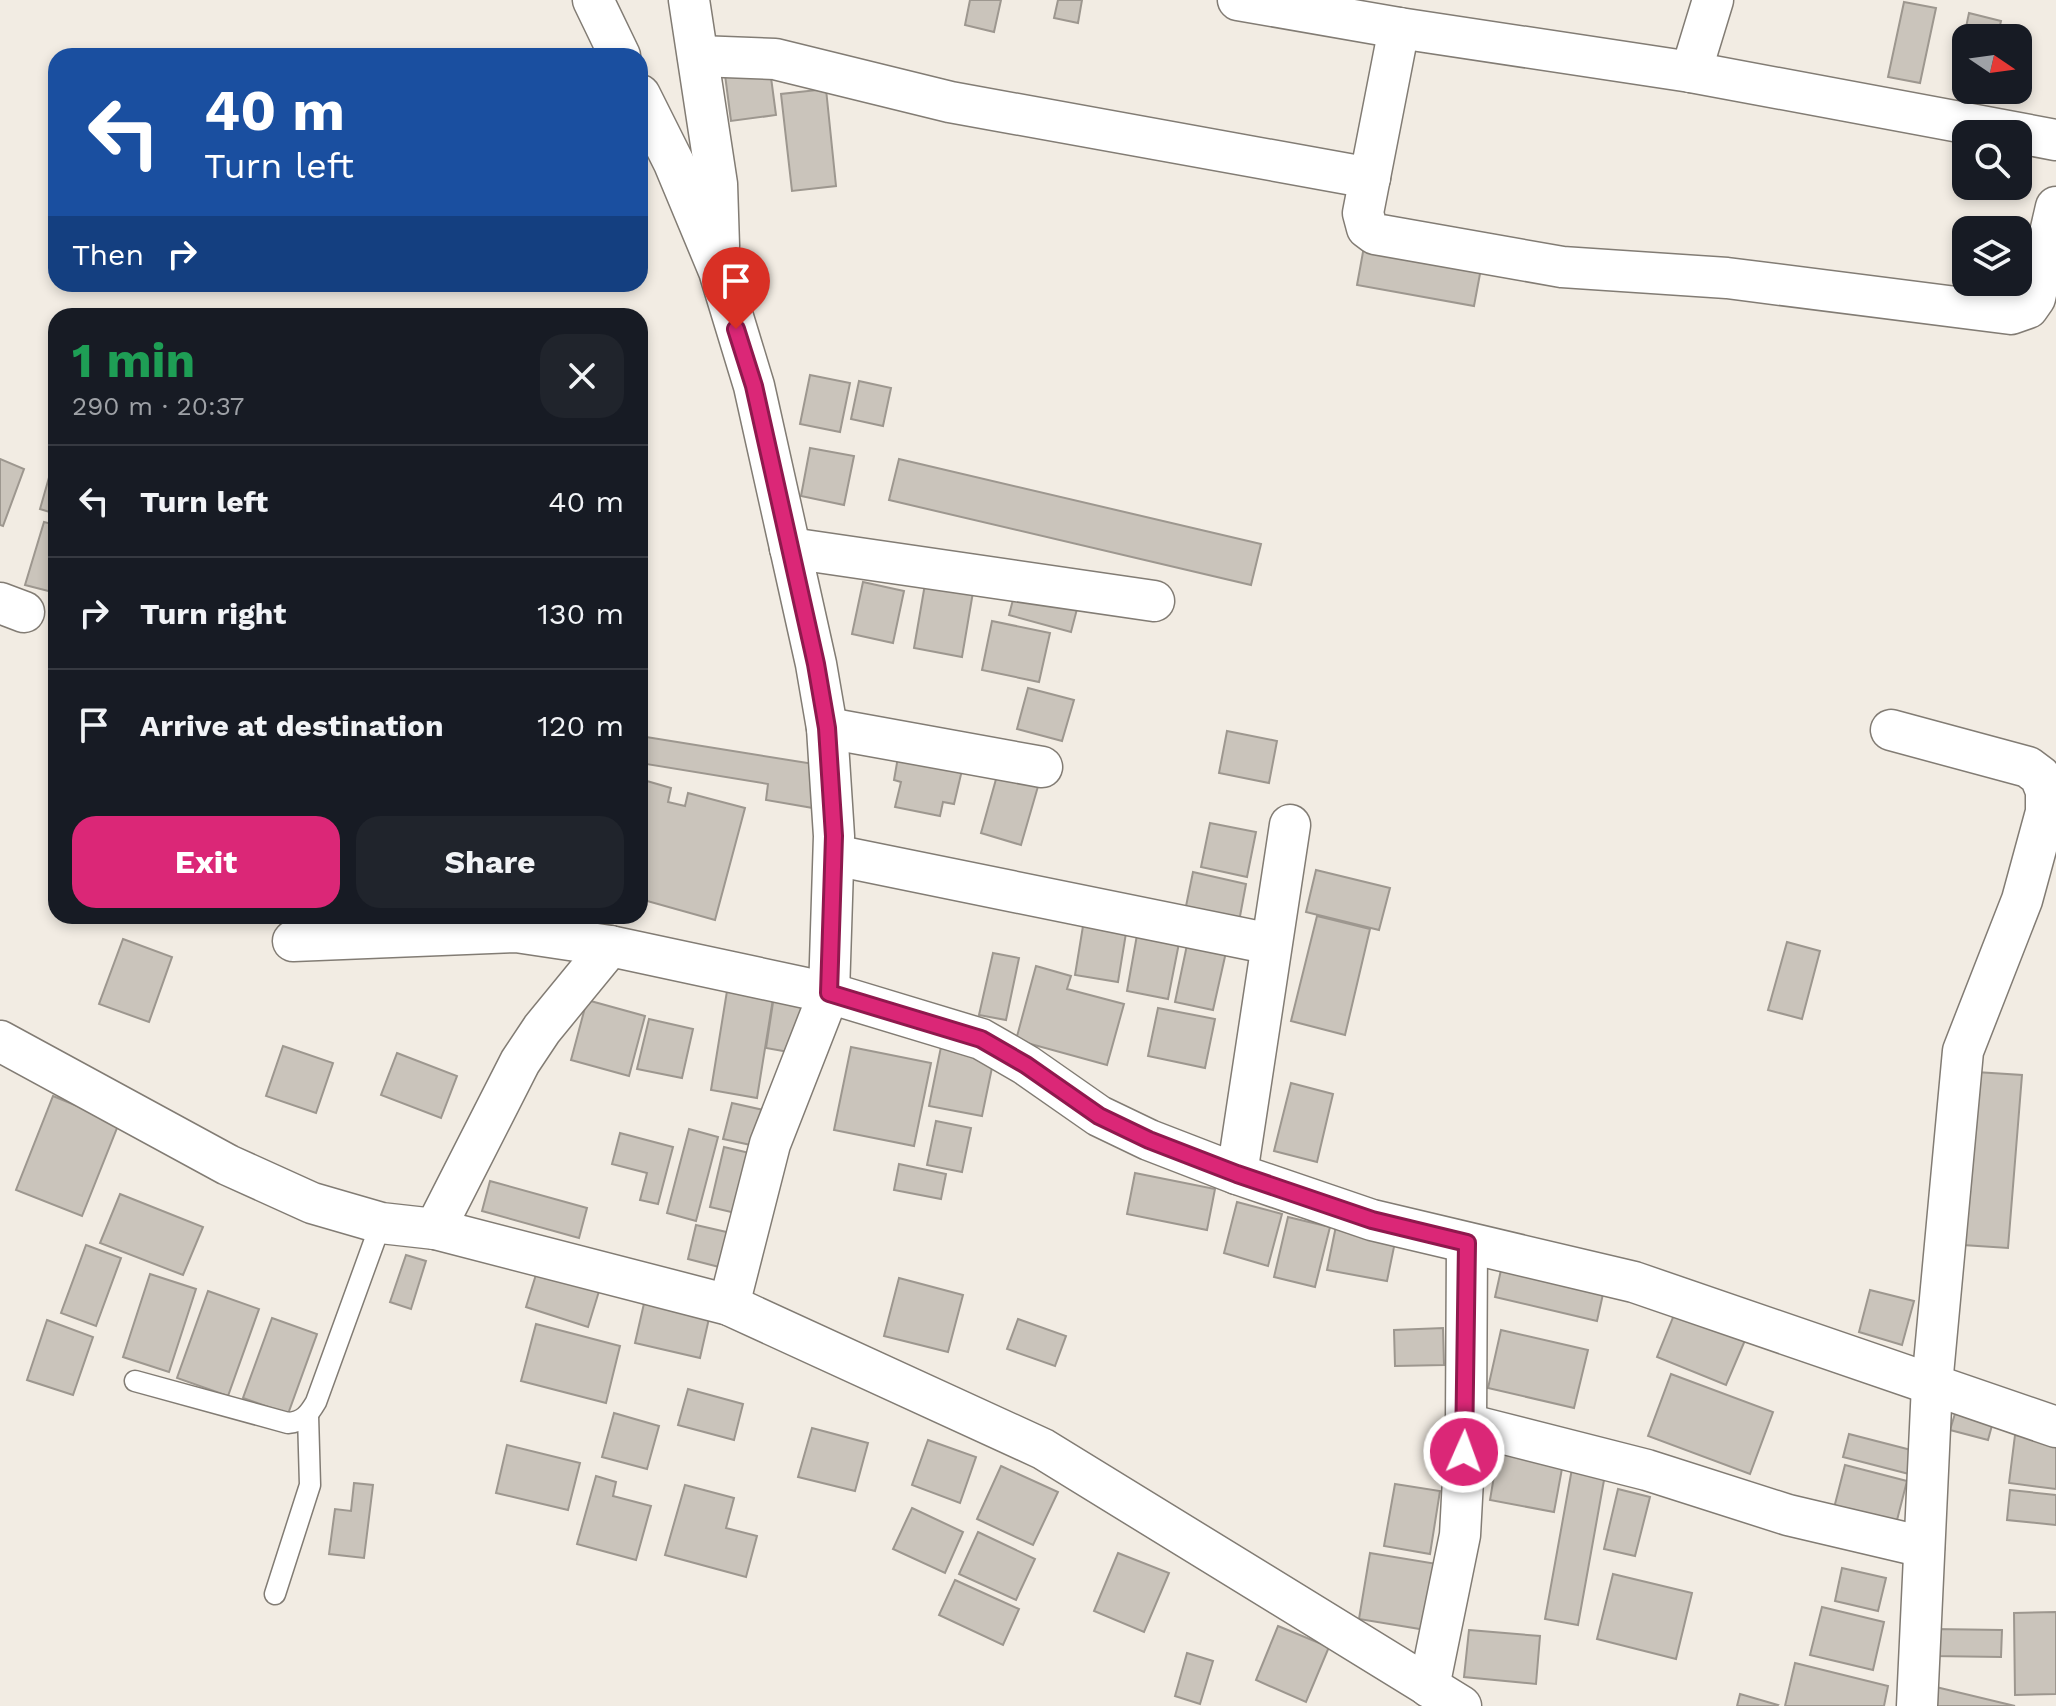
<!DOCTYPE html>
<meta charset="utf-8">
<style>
:root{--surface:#171b24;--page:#20242c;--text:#f1f3f6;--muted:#9ea1a6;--line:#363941;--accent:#db2777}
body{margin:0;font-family:"Work Sans",sans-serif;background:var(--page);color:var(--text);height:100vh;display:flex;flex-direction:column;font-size:30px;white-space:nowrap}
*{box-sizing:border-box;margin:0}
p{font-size:26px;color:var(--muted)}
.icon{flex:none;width:44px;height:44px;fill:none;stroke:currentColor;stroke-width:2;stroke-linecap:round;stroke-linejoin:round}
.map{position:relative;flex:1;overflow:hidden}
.sheet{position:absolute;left:48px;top:308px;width:600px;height:616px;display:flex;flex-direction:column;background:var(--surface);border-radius:24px;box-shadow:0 4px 12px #0003}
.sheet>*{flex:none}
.hud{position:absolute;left:48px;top:48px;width:600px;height:244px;border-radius:24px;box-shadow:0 4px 12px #0003;background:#1a4fa0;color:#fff;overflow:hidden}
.needle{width:52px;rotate:103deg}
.controls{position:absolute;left:1952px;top:24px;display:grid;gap:16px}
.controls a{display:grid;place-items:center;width:80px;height:80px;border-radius:16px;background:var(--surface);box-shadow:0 4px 12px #0003;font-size:40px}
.pin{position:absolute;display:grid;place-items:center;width:68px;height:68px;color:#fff;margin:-82px -34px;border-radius:50% 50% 50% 0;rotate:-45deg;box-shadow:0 0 8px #0007}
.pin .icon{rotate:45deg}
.me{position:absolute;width:88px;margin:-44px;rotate:2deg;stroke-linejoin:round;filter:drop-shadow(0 0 6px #0008)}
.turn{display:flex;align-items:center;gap:28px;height:168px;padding:0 24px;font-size:36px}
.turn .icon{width:104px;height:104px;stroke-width:2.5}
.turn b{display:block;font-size:56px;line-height:68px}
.then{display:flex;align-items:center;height:76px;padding:0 24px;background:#0003;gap:16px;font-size:30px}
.round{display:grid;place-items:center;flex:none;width:84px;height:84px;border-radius:24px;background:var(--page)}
.overview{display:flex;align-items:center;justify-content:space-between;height:136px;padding:0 24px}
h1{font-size:48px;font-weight:700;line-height:60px;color:#1e9e55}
.cta{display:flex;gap:16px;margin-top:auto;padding:16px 24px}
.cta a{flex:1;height:92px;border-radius:24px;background:var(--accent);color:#fff;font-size:32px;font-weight:700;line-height:92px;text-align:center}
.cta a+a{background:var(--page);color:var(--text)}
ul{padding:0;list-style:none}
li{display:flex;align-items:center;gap:24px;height:112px;padding:0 24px;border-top:2px solid var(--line)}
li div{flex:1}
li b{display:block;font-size:30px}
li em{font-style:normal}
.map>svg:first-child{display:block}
.building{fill:#cac4bb;stroke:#9d978f;stroke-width:2}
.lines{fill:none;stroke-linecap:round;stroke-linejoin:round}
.service-casing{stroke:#827c74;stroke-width:23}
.minor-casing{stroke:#827c74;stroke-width:43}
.service{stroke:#fff;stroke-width:20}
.minor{stroke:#fff;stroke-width:40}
.route-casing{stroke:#8e194d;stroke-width:20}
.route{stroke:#db2777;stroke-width:14}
</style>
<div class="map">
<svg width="2056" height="1706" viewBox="0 0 2056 1706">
<rect width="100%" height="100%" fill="#f2ece3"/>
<g class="building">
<path d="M970,0H1001L994,32L965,25Z"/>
<path d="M1058,0H1082L1078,23L1054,18Z"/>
<path d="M1904,2L1936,8L1920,83L1888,77Z"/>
<path d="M1969,13L2001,21L1997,38H1966V90H1986L1985,95L1953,89Z"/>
<path d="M770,70L776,115L731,121L725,75Z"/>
<path d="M826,89L836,186L792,191L781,94Z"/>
<path d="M1365,241L1482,263L1474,306L1357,285Z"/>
<path d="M810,375L850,383L840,432L800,424Z"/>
<path d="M859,381L891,388L883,426L851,419Z"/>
<path d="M810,448L854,456L844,505L801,496Z"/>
<path d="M0,459L24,469L3,526L0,525Z"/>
<path d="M899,459L1261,544L1251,585L889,500Z"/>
<path d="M52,467L56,468V514L40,509Z"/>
<path d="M44,522L56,525V593L25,585Z"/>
<path d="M863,582L904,591L893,643L852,634Z"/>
<path d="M925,584L973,592L962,657L914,648Z"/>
<path d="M1015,592L1077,609L1071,632L1009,615Z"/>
<path d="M992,621L1050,633L1039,682L982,670Z"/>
<path d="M1028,688L1074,700L1062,741L1017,729Z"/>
<path d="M1227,731L1277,741L1269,783L1219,773Z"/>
<path d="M640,736L820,765L813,808L766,800L768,784L640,763Z"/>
<path d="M898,757L962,770L954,804L943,802L940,816L895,807L901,782L894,780Z"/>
<path d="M998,772L1039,783L1021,845L981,833Z"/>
<path d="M640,779L671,788L668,802L685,806L688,793L745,808L715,920L640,899Z"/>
<path d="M1210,823L1256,832L1247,877L1201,867Z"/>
<path d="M1316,870L1390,888L1379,930L1306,912Z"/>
<path d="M1193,872L1246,884L1238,927L1184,916Z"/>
<path d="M278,916H311L309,924Z"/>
<path d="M1317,916L1370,929L1345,1035L1291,1021Z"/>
<path d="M1083,926L1126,933L1118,982L1075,975Z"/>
<path d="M1137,935L1179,943L1168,999L1127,991Z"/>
<path d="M123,939L172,957L149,1022L99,1004Z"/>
<path d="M1787,942L1820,951L1802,1019L1768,1010Z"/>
<path d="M1187,945L1226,952L1213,1010L1175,1002Z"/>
<path d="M993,953L1019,958L1006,1020L979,1015Z"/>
<path d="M1036,966L1071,976L1067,989L1124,1004L1107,1065L1016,1040Z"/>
<path d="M727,991L773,999L757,1098L711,1090Z"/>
<path d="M774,996L808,1002L800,1054L766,1048Z"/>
<path d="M587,1000L645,1016L629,1076L571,1060Z"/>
<path d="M1158,1008L1215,1019L1205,1068L1148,1056Z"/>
<path d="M649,1019L693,1029L682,1078L637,1069Z"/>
<path d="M942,1042L995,1053L982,1116L929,1106Z"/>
<path d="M283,1046L333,1063L316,1113L266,1096Z"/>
<path d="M851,1047L931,1063L914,1146L834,1130Z"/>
<path d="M397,1053L457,1076L441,1118L381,1095Z"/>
<path d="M1976,1072L2022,1075L2008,1248L1963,1245Z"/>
<path d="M1291,1083L1333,1094L1317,1162L1274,1151Z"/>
<path d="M53,1096L119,1123L82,1216L16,1190Z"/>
<path d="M732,1103L768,1111L760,1147L723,1139Z"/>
<path d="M936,1121L971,1128L962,1172L927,1165Z"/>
<path d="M689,1129L718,1137L696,1221L667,1213Z"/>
<path d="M620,1133L673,1147L658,1204L640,1200L647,1173L612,1164Z"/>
<path d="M724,1147L758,1155L744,1215L710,1207Z"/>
<path d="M899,1164L946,1174L941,1199L894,1190Z"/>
<path d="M1135,1173L1215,1189L1207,1230L1127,1214Z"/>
<path d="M490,1181L587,1208L579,1238L482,1211Z"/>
<path d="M120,1194L203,1227L183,1275L100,1243Z"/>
<path d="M1237,1202L1282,1214L1268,1266L1224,1253Z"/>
<path d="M1288,1217L1330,1227L1315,1287L1274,1277Z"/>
<path d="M696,1225L731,1233L723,1268L688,1259Z"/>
<path d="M1336,1226L1396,1237L1387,1281L1327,1270Z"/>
<path d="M86,1245L121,1258L96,1326L61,1313Z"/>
<path d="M406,1255L426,1261L411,1309L390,1302Z"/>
<path d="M538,1268L600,1288L588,1327L526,1307Z"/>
<path d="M1501,1270L1603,1294L1597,1321L1495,1297Z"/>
<path d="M150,1274L196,1289L169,1372L123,1357Z"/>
<path d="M899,1278L963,1295L948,1352L884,1336Z"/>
<path d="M1870,1290L1914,1301L1902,1345L1859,1332Z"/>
<path d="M208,1291L259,1309L228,1396L177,1378Z"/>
<path d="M645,1299L710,1314L700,1358L635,1343Z"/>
<path d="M1676,1310L1746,1338L1726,1385L1657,1357Z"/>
<path d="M272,1318L317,1334L288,1414L243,1398Z"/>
<path d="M1018,1319L1066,1336L1055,1366L1007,1349Z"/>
<path d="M47,1320L93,1337L73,1395L27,1380Z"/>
<path d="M536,1324L620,1346L606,1403L521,1381Z"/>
<path d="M1443,1328L1444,1365L1395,1366L1394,1330Z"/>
<path d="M1501,1330L1588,1350L1574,1408L1488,1388Z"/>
<path d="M1671,1374L1773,1412L1750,1474L1648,1436Z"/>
<path d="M688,1389L743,1404L734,1440L678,1425Z"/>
<path d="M1957,1407L1994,1418L1988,1440L1950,1430Z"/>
<path d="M614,1413L659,1426L647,1469L602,1457Z"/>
<path d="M812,1428L868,1443L855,1491L798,1477Z"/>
<path d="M1849,1434L1915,1451L1909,1474L1843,1457Z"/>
<path d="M2015,1435L2056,1440V1489L2009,1483Z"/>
<path d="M928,1440L976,1457L960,1503L912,1485Z"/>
<path d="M507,1445L580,1463L568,1510L496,1493Z"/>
<path d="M1498,1452L1563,1463L1554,1512L1490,1500Z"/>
<path d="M1573,1463L1606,1469L1578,1625L1545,1619Z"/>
<path d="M1845,1465L1907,1481L1896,1524L1834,1508Z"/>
<path d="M1001,1466L1058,1492L1033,1545L977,1519Z"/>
<path d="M596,1476L616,1482L613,1496L651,1506L636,1560L577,1544Z"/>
<path d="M354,1483L373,1485L364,1558L329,1554L335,1509L351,1511Z"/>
<path d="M1395,1484L1440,1491L1430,1554L1384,1546Z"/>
<path d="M685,1485L734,1498L726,1528L757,1536L746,1577L665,1555Z"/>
<path d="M1618,1489L1650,1497L1635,1556L1604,1549Z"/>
<path d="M2010,1490L2056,1495V1525L2007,1520Z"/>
<path d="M912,1508L963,1532L945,1573L893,1549Z"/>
<path d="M978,1532L1035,1559L1016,1600L959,1574Z"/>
<path d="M1118,1553L1169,1573L1144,1632L1094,1611Z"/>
<path d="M1370,1553L1437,1564L1426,1630L1359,1619Z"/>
<path d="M1842,1568L1886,1578L1878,1611L1835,1601Z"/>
<path d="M1613,1574L1692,1593L1676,1659L1597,1639Z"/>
<path d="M955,1580L1019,1609L1003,1645L939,1615Z"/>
<path d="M1822,1607L1884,1622L1873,1670L1810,1655Z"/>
<path d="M2056,1612V1694L2015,1695L2014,1613Z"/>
<path d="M1278,1626L1329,1647L1306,1702L1256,1680Z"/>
<path d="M1934,1629L2002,1630L2001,1657L1933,1656Z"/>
<path d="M1469,1630L1540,1636L1536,1684L1464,1677Z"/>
<path d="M1187,1653L1213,1661L1200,1704L1175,1696Z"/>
<path d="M1795,1663L1888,1686L1884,1706H1785Z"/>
<path d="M1936,1687L2015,1706H1931Z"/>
<path d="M1740,1694L1778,1705L1777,1706H1737Z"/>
</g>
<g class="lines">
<g class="service-casing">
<g id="service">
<path d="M135,1381L288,1423C303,1422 309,1414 316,1402L381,1223"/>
<path d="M275,1594L310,1485L308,1415"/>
</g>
</g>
<g class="minor-casing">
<g id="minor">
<path d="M593,0L620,56"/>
<path d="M689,0L717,184L719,246"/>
<path d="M1238,0L1399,28L1691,72L2056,140"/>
<path d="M1399,28L1363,213L1367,228L1375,234L1562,267L1727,278L2011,314L2028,308L2035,298L2056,207"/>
<path d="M698,56L775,59L950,102L1370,178"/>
<path d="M1691,72L1713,0"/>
<path d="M640,95L674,163L719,271L754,386L816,664L827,728L834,836L829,993L770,1144L729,1305"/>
<path d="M790,548L1154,601"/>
<path d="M0,603L24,612"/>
<path d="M827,728L1042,767"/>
<path d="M1891,730L2028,767L2040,776L2046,791V812L2022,900L1963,1051L1932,1385L1917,1706"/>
<path d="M834,855L1271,944"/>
<path d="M293,941L516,932L610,946L829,993L981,1039L1026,1065L1099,1116L1149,1140L1237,1174L1372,1220L1634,1282L2056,1427"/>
<path d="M0,1041L228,1165L312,1203L381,1223L435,1229L729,1305L1043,1449L1461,1706"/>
<path d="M1237,1174L1290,825"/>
<path d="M435,1229L520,1062L542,1029L610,946"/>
<path d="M1466,1424L1647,1470L1788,1515L1924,1547"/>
<path d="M1429,1687L1460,1535L1466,1424L1467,1243"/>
</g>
</g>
<use href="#service" class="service"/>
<use href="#minor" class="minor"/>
</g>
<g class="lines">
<g class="route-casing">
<path id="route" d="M736,329L754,386L816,664L827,728L834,836L829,993L981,1039L1026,1065L1099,1116L1149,1140L1237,1174L1372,1220L1467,1243L1464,1452"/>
</g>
<use href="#route" class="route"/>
</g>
</svg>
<div class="controls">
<a><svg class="needle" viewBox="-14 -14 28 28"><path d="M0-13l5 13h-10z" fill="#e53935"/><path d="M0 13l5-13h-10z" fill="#9ea1a6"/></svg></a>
<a><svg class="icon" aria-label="search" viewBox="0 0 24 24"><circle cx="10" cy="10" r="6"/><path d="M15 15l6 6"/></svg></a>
<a><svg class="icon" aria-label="layers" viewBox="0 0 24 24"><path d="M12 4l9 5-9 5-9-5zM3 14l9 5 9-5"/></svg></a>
</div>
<div class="pin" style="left:736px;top:329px;background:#d93025"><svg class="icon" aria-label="arrive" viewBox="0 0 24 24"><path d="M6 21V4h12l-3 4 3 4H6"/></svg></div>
<svg class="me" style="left:1464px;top:1452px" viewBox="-20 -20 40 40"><circle r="17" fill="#db2777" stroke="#fff" stroke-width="3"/><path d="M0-11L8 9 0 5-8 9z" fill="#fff"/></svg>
<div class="hud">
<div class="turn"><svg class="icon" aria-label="left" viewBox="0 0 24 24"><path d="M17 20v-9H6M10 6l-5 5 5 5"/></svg><div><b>40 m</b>Turn left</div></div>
<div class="then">Then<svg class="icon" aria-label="right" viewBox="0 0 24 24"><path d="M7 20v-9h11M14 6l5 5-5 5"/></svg></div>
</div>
<section class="sheet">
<div class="overview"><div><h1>1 min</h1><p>290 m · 20:37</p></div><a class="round"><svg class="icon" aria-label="close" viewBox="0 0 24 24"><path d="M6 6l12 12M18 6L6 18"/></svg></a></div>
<ul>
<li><svg class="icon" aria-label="left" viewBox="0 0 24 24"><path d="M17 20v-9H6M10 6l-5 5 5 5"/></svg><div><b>Turn left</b></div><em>40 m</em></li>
<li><svg class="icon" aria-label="right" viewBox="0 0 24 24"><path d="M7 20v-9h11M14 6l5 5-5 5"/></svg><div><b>Turn right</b></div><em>130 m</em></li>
<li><svg class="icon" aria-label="arrive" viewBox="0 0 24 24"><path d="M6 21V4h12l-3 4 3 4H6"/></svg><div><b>Arrive at destination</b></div><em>120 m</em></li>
</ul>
<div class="cta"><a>Exit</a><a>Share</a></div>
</section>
</div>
